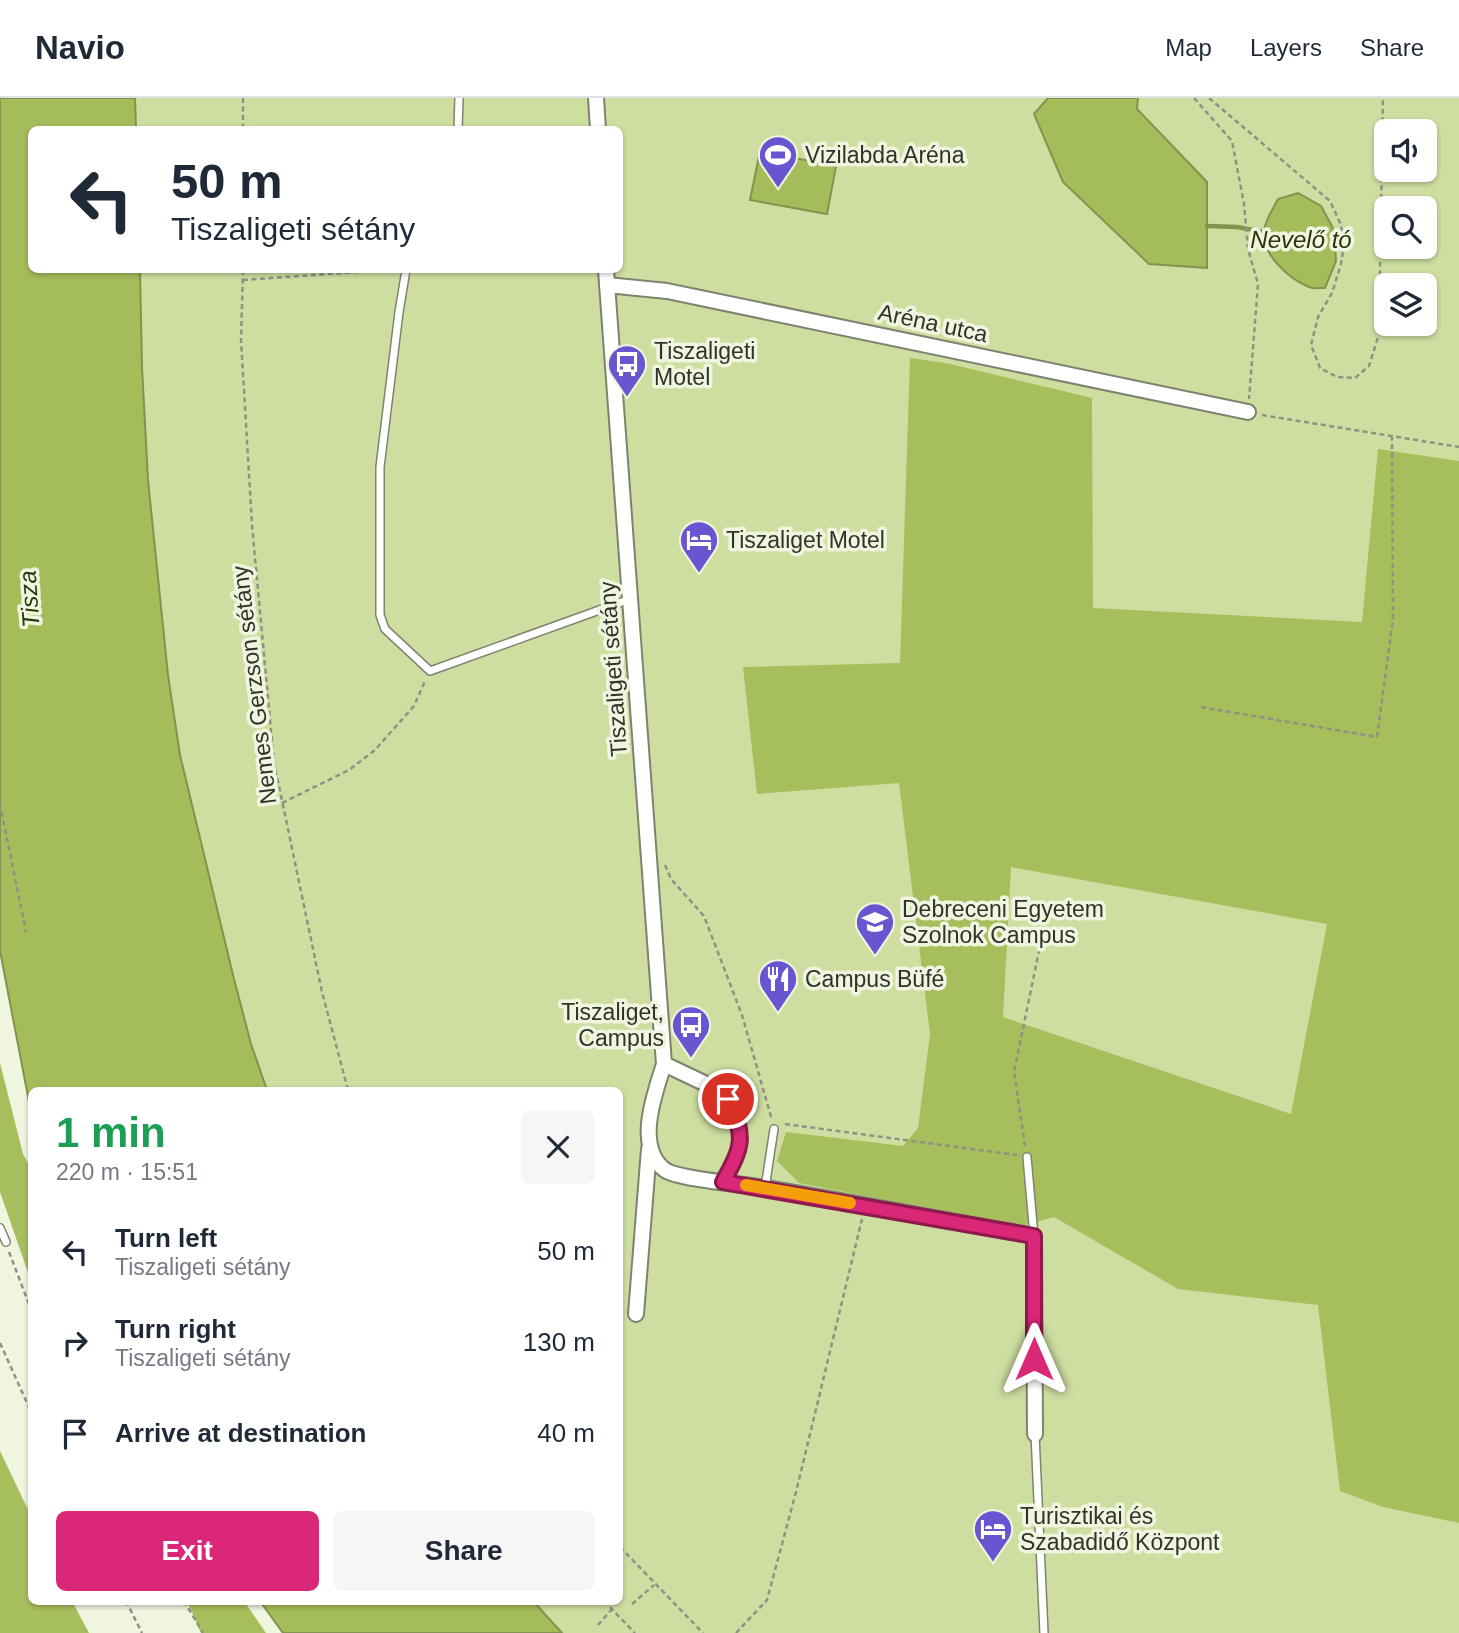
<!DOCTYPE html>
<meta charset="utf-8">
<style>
:root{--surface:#fff;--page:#f6f6f7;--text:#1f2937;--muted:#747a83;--line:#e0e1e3;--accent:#db2777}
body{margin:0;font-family:Helvetica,sans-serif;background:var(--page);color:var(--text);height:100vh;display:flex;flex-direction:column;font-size:26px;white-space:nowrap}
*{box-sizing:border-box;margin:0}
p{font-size:23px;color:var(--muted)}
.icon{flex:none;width:38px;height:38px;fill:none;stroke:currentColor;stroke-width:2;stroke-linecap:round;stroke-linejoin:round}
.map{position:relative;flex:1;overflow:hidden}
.side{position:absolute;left:28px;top:989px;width:595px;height:518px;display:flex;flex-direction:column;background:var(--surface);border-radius:10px;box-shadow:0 2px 5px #0004}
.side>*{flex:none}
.guide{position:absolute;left:28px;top:28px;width:595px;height:147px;border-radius:10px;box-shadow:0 2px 5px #0004;background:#fff;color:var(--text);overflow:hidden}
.buttons{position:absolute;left:1374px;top:21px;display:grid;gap:14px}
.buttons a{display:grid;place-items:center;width:63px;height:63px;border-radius:10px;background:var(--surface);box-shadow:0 2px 5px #0004;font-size:35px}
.pin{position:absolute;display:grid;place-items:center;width:60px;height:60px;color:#fff;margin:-30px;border:4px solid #fff;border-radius:50%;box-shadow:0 2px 7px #0007}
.me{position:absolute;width:77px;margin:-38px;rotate:0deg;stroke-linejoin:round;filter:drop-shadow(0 0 5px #0008)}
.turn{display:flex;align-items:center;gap:24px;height:147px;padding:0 28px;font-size:32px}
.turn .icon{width:91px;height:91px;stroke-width:2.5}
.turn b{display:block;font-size:49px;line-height:60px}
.round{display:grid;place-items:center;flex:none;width:74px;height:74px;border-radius:10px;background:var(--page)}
.headline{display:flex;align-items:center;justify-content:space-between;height:119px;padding:0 28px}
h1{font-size:42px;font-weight:700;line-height:52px;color:#1e9e55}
.button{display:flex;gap:14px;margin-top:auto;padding:14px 28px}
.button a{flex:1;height:80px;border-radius:10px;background:var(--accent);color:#fff;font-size:28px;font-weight:700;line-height:80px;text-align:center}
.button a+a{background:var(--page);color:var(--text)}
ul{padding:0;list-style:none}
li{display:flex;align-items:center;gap:21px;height:91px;padding:0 28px}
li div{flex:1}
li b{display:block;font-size:26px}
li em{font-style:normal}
header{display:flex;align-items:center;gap:42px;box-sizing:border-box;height:98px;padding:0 35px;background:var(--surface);border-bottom:2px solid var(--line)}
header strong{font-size:33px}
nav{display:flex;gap:38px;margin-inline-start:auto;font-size:24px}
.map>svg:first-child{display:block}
.green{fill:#cedea0;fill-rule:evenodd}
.forest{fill:#a7be5d;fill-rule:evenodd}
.water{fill:#a5bc5b;stroke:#82934d;stroke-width:2}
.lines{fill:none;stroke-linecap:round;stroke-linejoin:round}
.stream{stroke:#82934d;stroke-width:4.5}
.service-casing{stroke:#7e8370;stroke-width:10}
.minor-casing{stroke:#7e8370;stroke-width:18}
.path{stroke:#8e9283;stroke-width:2.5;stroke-dasharray:5 3.5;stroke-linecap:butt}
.service{stroke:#fff;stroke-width:7}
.minor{stroke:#fff;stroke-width:14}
.route-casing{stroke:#8e194d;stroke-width:18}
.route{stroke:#db2777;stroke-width:12}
.slow{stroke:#f59e0b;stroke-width:12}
.labels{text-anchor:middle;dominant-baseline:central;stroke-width:7;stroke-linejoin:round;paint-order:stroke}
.poi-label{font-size:23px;fill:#31332b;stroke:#eff5df;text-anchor:start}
.street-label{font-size:23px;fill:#31332b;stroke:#eff5df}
.water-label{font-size:24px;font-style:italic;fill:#2b340a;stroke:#eff5df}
</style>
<header>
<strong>Navio</strong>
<nav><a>Map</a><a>Layers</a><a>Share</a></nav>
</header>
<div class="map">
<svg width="1459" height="1535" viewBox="0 0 1459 1535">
<rect width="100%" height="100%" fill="#eff5df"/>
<path class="green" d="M135,0H1459V1535H562L533,1503H620V992H267L251,946L234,881L180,657L168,577L148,382L142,269L140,172H620V32L136,31ZM1386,33H1424V72H1386ZM1386,110H1424V149H1386ZM1386,187H1424V226H1386Z"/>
<g class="forest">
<path d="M910,260L946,265L1092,300L1093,510L1362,524L1378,351L1459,363V1425L1383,1409L1340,1393L1318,1207L1178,1191L1054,1119L1021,1128L799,1085L777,1063L786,1034L903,1048L918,1030L930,936L899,685L757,696L743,569L900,565ZM1011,769L1327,826L1291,1016L1003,919Z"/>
<path d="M0,965L23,1056L31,1071V1183L0,1094Z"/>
<path d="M0,1353L31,1418L32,1503H72L89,1535H0Z"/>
<path d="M187,1503H244L266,1535H201Z"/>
</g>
<g class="water">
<path d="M0,0H135L136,31L32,32V172H140L142,269L148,382L168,577L180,657L234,881L251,946L267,992H32L31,1014L0,853Z"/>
<path d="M1048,0H1138L1137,11L1207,84V170L1149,166L1063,84L1034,16Z"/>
<path d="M760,53L836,68L827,116L750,102Z"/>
<path d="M1298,95L1321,108L1334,132L1336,163L1325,190C1320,190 1314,191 1309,189C1289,181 1260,155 1264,132C1266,121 1273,111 1278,101Z"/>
<path d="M260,1503H533L562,1535H283Z"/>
</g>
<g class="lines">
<path class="stream" d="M1207,128L1237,129L1264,134"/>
<g class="service-casing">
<g id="service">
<path d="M458,32L459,0"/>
<path d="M406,172L399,214L380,369V517L385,531L430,573L630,501"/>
<path d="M704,985L728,1001L740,1027L738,1056L723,1084"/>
<path d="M1027,1059L1034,1138"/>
<path d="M765,1090L774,1031"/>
<path d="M0,1130L6,1144"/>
<path d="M1035,1336L1044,1535"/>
</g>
</g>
<g class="minor-casing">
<g id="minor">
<path d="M596,0L598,32"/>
<path d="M606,172L664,966C655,995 634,1049 665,1072C678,1081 740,1086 759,1089C851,1104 942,1122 1034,1138L1035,1336"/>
<path d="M607,187L667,193L1248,314"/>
<path d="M664,966L704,985"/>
<path d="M636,1216L649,1051"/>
</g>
</g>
<g class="path">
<path d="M243,0V32"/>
<path d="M1194,0L1232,43L1244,106L1248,151L1258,186L1249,301"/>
<path d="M1209,0L1330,103L1341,127L1344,147L1341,166L1332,195L1318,219L1311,247L1320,270L1337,279L1355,280L1369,268L1379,236L1383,0"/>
<path d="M620,157V168"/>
<path d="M243,172L241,242L252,427L274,664L322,894L348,992"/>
<path d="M243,182L386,172"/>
<path d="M1262,317L1459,349"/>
<path d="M1201,609L1377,639L1393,521L1392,339"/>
<path d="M282,705L349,672L375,652L414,608L425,583"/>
<path d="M0,706L26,834"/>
<path d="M665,767L671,781L704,818L742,917L772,1022"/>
<path d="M785,1026L1017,1057"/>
<path d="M1025,1048L1014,974L1040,848"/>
<path d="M9,1154L32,1214"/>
<path d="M0,1245L32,1316"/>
<path d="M620,1449L703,1535"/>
<path d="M126,1503L142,1535"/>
<path d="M184,1503L203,1535"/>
<path d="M604,1503L635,1535"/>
<path d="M632,1506L654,1487"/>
<path d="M598,1527L612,1511"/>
<path d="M736,1535L767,1502L796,1394L862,1121"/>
</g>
<use href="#service" class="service"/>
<use href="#minor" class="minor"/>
</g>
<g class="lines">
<g class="route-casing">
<path id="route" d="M728,1001C746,1039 743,1048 723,1084L1034,1138V1261"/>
</g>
<use href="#route" class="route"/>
<path class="slow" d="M746,1087L850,1105"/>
</g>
<defs>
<g id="stadium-pin" transform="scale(2.0125)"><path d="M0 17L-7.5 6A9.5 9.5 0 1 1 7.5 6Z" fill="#6955cf" stroke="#eff5df"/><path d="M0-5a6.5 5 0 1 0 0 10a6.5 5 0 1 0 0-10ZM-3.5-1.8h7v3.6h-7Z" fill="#fff"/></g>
<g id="bus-pin" transform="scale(2.0125)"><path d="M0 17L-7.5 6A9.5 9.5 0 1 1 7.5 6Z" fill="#6955cf" stroke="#eff5df"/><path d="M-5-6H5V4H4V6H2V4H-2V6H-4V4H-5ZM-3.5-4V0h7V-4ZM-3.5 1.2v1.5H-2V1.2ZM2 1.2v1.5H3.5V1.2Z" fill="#fff"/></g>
<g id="hotel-pin" transform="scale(2.0125)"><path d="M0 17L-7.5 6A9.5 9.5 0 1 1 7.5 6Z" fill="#6955cf" stroke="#eff5df"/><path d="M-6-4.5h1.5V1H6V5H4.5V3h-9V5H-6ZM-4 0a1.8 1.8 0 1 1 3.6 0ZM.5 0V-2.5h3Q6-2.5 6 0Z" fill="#fff"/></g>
<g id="university-pin" transform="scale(2.0125)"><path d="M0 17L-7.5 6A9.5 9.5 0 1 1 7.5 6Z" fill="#6955cf" stroke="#eff5df"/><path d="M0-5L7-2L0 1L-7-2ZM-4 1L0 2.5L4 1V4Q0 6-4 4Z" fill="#fff"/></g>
<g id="restaurant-pin" transform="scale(2.0125)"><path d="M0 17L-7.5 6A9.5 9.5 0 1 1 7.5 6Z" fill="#6955cf" stroke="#eff5df"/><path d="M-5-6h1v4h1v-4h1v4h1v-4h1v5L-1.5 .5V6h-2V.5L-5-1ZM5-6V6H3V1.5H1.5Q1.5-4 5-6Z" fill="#fff"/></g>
</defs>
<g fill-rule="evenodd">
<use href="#stadium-pin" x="778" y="57"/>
<use href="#bus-pin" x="627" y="266"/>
<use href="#hotel-pin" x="699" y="442"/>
<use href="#university-pin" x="875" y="824"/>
<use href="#restaurant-pin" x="778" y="881"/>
<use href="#bus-pin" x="691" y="927"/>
<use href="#hotel-pin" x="993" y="1431"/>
</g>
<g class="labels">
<g class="poi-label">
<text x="805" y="57">Vizilabda Aréna</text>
<text x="654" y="253">Tiszaligeti<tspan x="654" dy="26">Motel</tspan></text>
<text x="726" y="442">Tiszaliget Motel</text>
<text x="902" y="811">Debreceni Egyetem<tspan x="902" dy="26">Szolnok Campus</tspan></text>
<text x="805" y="881">Campus Büfé</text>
<text x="664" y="914" text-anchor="end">Tiszaliget,<tspan x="664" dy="26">Campus</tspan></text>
<text x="1020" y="1418">Turisztikai és<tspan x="1020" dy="26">Szabadidő Központ</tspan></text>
</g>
<g class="street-label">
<text transform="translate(933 225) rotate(12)">Aréna utca</text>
<text transform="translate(613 571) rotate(-94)">Tiszaligeti sétány</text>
<text transform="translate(254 587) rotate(-97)">Nemes Gerzson sétány</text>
</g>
<g class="water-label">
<text x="1301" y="141">Nevelő tó</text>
<text transform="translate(29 501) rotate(-94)">Tisza</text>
</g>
</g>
</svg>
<div class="buttons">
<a><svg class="icon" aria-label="sound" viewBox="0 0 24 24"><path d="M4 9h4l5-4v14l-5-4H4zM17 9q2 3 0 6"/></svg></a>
<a><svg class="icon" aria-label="search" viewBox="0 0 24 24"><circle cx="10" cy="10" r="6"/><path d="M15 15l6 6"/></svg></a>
<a><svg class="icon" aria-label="layers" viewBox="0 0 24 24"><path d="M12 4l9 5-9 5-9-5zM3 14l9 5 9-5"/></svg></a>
</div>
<div class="pin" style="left:728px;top:1001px;background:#d93025"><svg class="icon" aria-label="arrive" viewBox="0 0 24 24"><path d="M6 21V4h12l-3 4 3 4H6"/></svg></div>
<svg class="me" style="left:1034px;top:1261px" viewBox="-20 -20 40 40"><path d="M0-17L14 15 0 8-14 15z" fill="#db2777" stroke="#fff" stroke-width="4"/></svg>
<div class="guide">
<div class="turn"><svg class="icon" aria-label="left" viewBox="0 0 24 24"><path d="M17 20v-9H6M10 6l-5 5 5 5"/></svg><div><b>50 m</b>Tiszaligeti sétány</div></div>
</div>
<section class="side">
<div class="headline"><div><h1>1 min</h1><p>220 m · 15:51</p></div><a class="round"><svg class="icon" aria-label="close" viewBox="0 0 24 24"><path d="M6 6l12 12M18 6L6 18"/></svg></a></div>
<ul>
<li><svg class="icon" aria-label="left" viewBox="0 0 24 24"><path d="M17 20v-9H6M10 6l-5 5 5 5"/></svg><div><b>Turn left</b><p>Tiszaligeti sétány</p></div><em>50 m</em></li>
<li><svg class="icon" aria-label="right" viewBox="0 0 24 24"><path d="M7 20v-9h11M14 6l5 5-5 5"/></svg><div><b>Turn right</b><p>Tiszaligeti sétány</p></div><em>130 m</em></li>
<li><svg class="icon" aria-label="arrive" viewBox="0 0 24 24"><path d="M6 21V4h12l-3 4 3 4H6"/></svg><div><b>Arrive at destination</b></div><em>40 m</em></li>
</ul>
<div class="button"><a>Exit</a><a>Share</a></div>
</section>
</div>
